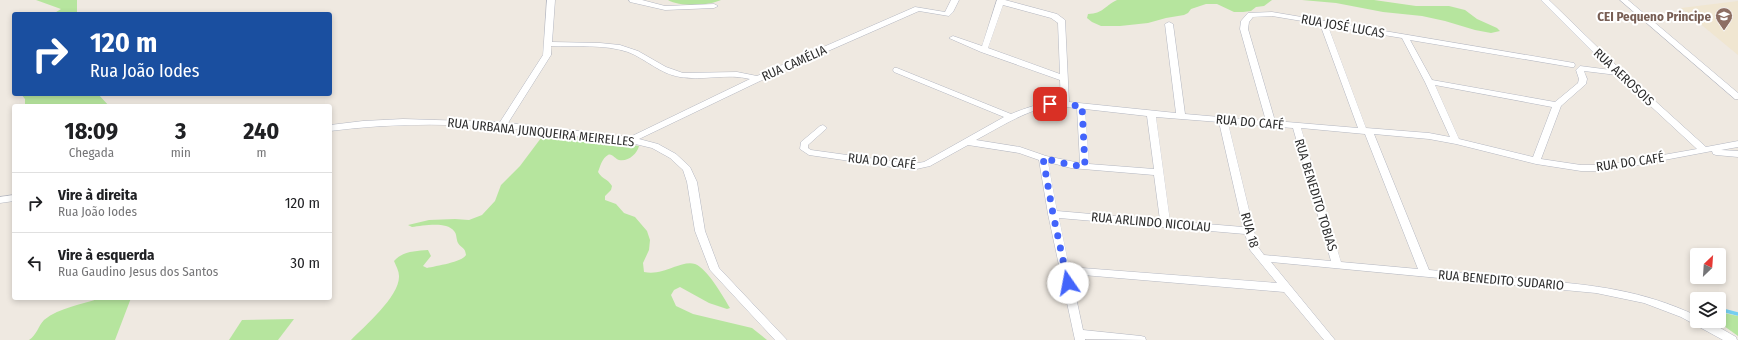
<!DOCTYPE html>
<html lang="pt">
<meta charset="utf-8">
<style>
:root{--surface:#fff;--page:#f2f2f2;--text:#202124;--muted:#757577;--line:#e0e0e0}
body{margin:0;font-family:"Fira Sans Condensed",sans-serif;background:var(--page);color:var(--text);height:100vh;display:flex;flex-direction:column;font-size:15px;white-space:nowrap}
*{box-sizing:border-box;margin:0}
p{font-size:13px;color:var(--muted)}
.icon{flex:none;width:22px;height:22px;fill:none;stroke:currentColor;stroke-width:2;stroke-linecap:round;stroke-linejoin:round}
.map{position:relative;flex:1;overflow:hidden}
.panel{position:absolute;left:12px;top:104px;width:320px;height:196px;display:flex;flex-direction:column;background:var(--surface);border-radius:4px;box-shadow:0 2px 6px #0003}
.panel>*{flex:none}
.top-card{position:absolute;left:12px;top:12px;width:320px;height:84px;border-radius:4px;box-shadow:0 2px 6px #0003;background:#1a4fa0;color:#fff;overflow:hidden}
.needle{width:26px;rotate:25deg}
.fabs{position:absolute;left:1690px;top:248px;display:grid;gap:8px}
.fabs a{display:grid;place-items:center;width:36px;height:36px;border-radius:4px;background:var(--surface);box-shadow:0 2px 6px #0003;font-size:20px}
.pin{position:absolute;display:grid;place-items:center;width:34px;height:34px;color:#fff;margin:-17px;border-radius:8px;box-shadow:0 2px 6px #0006}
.me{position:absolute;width:44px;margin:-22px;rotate:348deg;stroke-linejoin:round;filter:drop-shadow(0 0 3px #0008)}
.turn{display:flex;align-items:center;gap:14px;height:84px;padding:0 12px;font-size:18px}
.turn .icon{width:52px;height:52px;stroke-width:2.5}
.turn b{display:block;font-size:28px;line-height:34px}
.eta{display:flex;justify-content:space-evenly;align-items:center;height:68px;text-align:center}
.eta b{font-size:24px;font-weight:700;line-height:28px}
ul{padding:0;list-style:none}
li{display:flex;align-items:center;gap:12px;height:60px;padding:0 12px;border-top:1px solid var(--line)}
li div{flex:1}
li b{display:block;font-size:15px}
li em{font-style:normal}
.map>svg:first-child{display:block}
.education{fill:#f0e6d1}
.green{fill:#b6e59e}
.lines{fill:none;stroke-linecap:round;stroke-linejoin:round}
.stream{stroke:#75cff0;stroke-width:3.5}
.minor-casing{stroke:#b4b7c1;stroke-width:1}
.minor{fill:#fff;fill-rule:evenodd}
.route{stroke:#4264fb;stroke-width:7;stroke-dasharray:0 12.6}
.labels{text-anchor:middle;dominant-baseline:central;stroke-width:4;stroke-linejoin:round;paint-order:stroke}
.education-label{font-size:13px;font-weight:bold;fill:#785e54;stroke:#fff;text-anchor:end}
.street-label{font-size:13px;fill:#2e2e2e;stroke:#fff}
</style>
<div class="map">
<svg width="1738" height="340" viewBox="0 0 1738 340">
<rect width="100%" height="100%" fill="#efe9e1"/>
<path class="education" d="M1738,1V55L1681,8Z"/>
<g class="green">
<path d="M36,0H77V14H53L61,9Z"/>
<path d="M668,0H721C708,6 680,7 668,0Z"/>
<path d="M1117,0H1272L1264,6L1256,7L1251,11L1243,12H1234L1217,4H1206L1191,9L1188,13L1184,15L1166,18L1148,23L1120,26H1101L1092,22L1087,18L1088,14C1104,13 1103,7 1117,0Z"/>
<path d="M1302,0H1374L1416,6H1449L1465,10L1477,19L1497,28L1500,31L1491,33L1475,30L1445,21L1422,16L1383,12L1336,3Z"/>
<path d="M21,94H98L109,106H25V99Z"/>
<path d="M551,136L575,137L639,146C637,154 628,162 619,160C615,159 612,153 608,155C602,158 600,167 598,172C602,179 608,179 612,186L611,190L605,196V200L616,204L624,213L635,217L647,231L650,240L649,250L643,263L644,272C655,274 663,271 674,267C681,265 688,262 695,264C707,268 724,298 730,308L727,309L709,303L680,287L674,290L671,295L676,306L693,314L752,328L767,340H351C364,327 400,296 399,276C399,271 396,266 394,261C403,251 416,251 428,250L431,256L423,266L427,268C436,266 462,262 466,255C465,247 462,249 458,243C456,239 457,234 454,231C446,221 423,226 412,227L408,225L429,220L455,219L469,220L482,215L495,201L501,185L520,166L541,138Z"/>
<path d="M100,298H131L115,340H29C37,335 38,326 44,320C60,307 82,305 100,298Z"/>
<path d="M1719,312L1738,316V336L1717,321H1719Z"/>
<path d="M294,319L278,340H229L242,320Z"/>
</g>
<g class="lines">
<path class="stream" d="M1726,311L1738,314"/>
<g class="minor-casing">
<g id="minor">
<path d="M547,0H555L552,42L600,43L620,45L638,51L666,67L683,73L737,72L757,76L915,7L945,12L951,0H959L953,12L949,16L919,11L760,81L639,139L658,144L676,154L690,167L697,182L705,231L719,268L787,340H775L710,270L695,231L687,182L683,170L670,158L652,148L631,143C585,137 537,130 492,127C438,123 384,124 330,131V125L363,121L403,119L500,122L543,55ZM551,46C576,47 604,44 628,52C646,59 660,74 680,77C703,81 727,73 750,79L630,137L508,123L551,55Z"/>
<path d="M629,0H642L665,6L714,4L718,6L714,8L665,10L630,2Z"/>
<path d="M997,0H1005L1057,14L1065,20L1069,102L1176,113L1165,24L1169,22L1173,24L1185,114L1266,121L1240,29L1241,21L1248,13L1272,12L1574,63L1575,65L1574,67H1571L1410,40L1432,80L1555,102L1578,83L1579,79L1576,70L1580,66L1611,70L1541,0H1549L1622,71L1706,147L1738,141V147L1721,150L1738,151V157L1716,155L1713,154L1712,151L1606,171H1581L1536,164L1456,144L1429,139L1374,134L1429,270C1464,273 1499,276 1535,280C1594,285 1642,290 1697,316V321H1708L1736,337L1737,340H1723L1681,317L1644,303L1596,293L1271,262L1335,340H1324L1284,292L1071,274L1083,330L1141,336L1145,337L1146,340L1085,339V340H1075L1048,214L1039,160L1019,153L968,145L930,166L912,170L809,155L800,149L801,142L820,126L823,125L827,128L808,145V148L811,150L912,164L924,162L1004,117L894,72L893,70L894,68H897L1011,114C1028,107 1043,102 1061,102L1060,80L981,52L949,38L953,36L982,46ZM1003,5L1051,18L1058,23L1060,74L988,48ZM1272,16L1320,24L1358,128L1275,121L1248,29L1249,22L1253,17ZM1328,26L1402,38L1425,82L1450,137L1429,133L1366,128ZM1584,71L1617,75L1697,149L1606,165H1581L1541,159L1561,106L1586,84L1587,79ZM1435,85L1552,107L1533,157L1459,139ZM1050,106L1077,108L1080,163L1046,156L1020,147L976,140C1000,127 1023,112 1050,106ZM1085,109L1147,116L1154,169L1089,164ZM1156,117L1219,122L1243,227L1170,221ZM1228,123L1293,128L1331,261L1264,255L1258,247ZM1301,128L1365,134L1418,269L1341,262ZM1048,162L1071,168L1154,175L1160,220L1057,211ZM1059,218L1245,234L1250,250L1277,283L1069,267Z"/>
<path d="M1620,0H1628L1738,93V99H1735Z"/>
<path d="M14,195V201L0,203V197Z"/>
</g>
</g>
<use href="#minor" class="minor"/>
</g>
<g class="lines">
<path class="route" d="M1050,104L1082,106L1085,166L1071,165L1043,158L1053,214L1068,283"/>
</g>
<defs>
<g id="school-pin" transform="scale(0.9)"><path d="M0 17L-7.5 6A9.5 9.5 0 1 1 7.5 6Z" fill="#8d6e63" stroke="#fff"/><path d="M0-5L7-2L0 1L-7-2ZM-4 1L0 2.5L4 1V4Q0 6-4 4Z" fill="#fff"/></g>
</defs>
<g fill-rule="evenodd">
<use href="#school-pin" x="1724" y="16"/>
</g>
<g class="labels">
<g class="education-label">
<text x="1711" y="16">CEI Pequeno Principe</text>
</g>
<g class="street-label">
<text transform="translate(1343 26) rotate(10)">RUA JOSÉ LUCAS</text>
<text transform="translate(794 63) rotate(-24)">RUA CAMÉLIA</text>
<text transform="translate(1624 77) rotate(43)">RUA AEROSOIS</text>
<text transform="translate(1250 122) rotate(5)">RUA DO CAFÉ</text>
<text transform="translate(541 132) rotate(6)">RUA URBANA JUNQUEIRA MEIRELLES</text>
<text transform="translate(882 161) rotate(6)">RUA DO CAFÉ</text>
<text transform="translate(1630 162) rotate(-8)">RUA DO CAFÉ</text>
<text transform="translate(1316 195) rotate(73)">RUA BENEDITO TOBIAS</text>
<text transform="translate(1151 222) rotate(5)">RUA ARLINDO NICOLAU</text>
<text transform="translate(1250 230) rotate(74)">RUA 18</text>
<text transform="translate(1501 280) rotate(5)">RUA BENEDITO SUDARIO</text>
</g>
</g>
</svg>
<div class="fabs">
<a><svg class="needle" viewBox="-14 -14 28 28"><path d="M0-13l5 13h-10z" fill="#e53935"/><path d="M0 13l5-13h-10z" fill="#757577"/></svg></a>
<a><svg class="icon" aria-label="layers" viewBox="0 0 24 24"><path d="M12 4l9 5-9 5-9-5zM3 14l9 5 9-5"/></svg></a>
</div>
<div class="pin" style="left:1050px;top:104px;background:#d93025"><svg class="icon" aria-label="arrive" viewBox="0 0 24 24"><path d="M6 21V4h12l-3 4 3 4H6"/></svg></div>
<svg class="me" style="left:1068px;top:283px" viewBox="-20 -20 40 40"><circle r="19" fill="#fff"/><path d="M0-13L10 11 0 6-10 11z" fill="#4264fb"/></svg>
<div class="top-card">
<div class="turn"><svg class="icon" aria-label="right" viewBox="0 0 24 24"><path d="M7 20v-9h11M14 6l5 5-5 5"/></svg><div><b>120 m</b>Rua João Iodes</div></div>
</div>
<section class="panel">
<div class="eta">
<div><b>18:09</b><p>Chegada</p></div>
<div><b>3</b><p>min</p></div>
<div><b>240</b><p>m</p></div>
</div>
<ul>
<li><svg class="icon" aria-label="right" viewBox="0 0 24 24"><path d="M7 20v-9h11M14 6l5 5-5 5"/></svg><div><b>Vire à direita</b><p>Rua João Iodes</p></div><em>120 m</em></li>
<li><svg class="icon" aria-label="left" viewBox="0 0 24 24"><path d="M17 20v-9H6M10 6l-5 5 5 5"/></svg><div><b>Vire à esquerda</b><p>Rua Gaudino Jesus dos Santos</p></div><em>30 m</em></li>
</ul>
</section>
</div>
